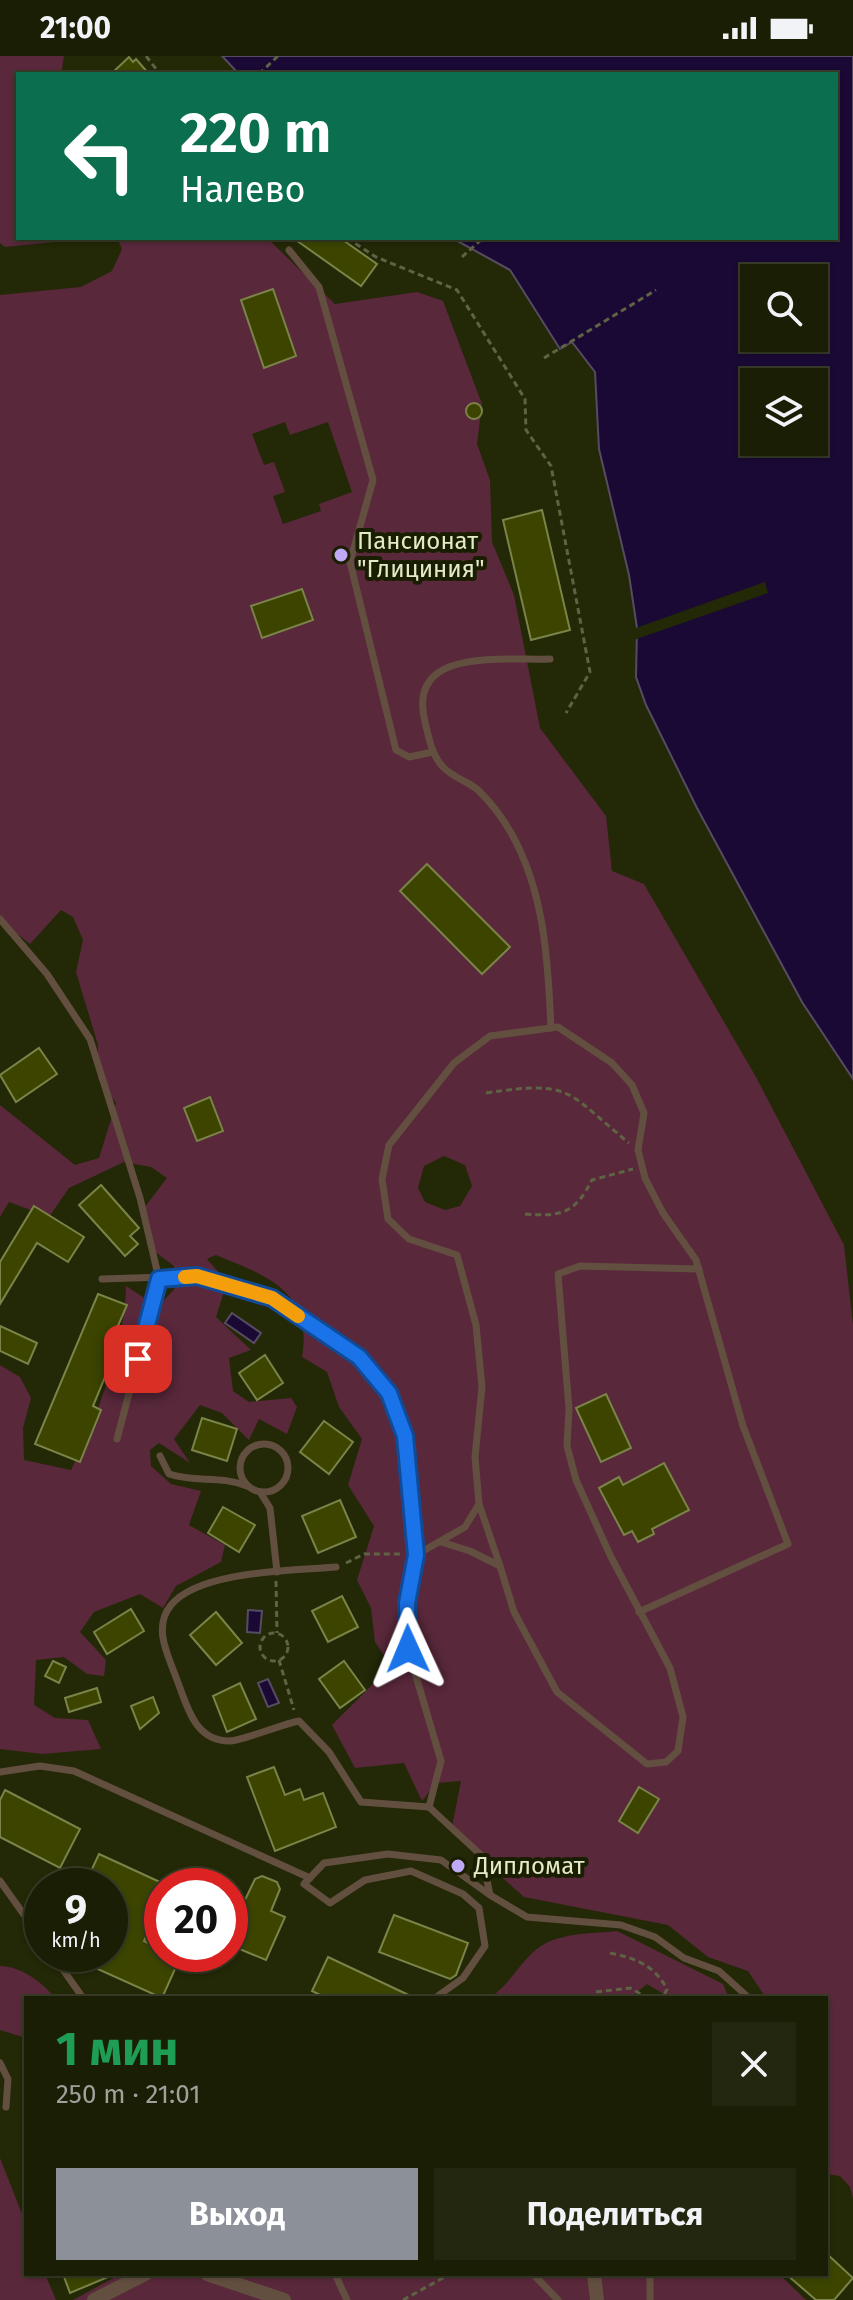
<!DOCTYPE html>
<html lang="ru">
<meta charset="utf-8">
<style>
:root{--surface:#1a1e05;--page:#23270f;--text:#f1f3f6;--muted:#9fa29a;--line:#383c27;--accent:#8c9099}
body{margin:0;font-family:"Fira Sans",sans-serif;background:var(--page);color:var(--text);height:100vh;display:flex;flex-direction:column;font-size:30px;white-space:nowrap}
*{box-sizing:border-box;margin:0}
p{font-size:26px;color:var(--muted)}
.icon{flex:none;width:44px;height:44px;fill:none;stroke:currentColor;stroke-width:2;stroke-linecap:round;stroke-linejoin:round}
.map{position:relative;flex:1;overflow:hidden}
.side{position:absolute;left:24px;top:1940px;width:804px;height:280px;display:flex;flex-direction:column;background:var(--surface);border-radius:0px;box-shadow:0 2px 6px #0004,0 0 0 2px var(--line)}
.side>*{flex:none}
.banner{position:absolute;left:16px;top:16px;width:822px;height:168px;border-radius:0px;box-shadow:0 2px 6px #0004,0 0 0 2px var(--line);background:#0b6e4f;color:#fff;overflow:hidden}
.fabs{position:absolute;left:740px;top:208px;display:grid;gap:16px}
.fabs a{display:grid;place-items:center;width:88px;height:88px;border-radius:0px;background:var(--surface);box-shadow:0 2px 6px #0004,0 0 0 2px var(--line);font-size:40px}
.speed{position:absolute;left:24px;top:1812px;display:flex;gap:16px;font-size:40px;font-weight:700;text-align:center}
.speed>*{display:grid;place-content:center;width:104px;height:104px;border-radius:50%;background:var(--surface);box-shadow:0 2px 6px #0004,0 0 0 2px var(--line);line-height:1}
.speed small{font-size:20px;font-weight:400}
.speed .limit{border:12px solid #d22;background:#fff;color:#111}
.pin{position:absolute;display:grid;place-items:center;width:68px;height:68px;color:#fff;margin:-34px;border-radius:16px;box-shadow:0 4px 12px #0006}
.me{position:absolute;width:88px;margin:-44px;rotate:359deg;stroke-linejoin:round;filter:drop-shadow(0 0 6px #0008)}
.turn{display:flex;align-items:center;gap:28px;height:168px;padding:0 32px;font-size:36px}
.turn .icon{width:104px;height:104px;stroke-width:2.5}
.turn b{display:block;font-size:56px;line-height:68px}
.round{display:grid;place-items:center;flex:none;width:84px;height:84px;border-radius:0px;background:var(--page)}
.summary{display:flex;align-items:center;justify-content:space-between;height:136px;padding:0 32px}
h1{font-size:48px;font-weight:700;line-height:60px;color:#1e9e55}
.action{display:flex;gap:16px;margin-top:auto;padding:16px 32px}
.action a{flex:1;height:92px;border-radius:0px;background:var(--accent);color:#fff;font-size:32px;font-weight:700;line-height:92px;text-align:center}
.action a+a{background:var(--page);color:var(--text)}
.status{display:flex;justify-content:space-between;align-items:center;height:56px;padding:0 40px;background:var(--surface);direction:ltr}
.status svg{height:22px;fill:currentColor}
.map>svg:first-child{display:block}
.green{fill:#59283b;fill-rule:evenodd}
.water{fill:#1a0934;stroke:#564c61;stroke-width:2;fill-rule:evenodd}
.pier{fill:#232807}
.building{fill:#3c4400;stroke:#7a8448;stroke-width:2}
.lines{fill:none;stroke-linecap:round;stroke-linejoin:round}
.path{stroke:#5e6443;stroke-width:3;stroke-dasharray:6 4;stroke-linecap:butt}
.lane{stroke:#634f40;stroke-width:7}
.street{stroke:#634f40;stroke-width:14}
.route-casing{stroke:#114b97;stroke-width:20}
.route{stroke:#1a73e8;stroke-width:14}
.slow{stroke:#f59e0b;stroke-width:14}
.poi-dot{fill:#bea9f4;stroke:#1a1e00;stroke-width:3}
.labels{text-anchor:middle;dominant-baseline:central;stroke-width:8;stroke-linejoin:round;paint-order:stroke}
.poi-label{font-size:24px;fill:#e3eaca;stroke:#1a1e00;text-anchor:start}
</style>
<div class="status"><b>21:00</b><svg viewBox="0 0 49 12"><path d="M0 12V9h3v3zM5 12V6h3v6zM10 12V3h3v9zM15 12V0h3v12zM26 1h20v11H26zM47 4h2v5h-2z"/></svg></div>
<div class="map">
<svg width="853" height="2244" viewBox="0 0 853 2244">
<rect width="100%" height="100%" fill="#232807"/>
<g class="green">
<path d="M0,0H64L61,18H18V182H52L54,186L5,191L0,187Z"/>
<path d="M117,182H267L335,248L417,236L443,245L482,348L477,388L490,424L492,486L514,539L540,672L606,760L612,815L644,828L756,1021L844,1189L853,1269V2142L850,2131L840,2120L826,2118V1942H766L748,1915L708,1901L668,1869L524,1841L451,1776L461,1725L436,1727L422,1745L404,1707L355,1712L332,1669L391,1610L375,1586L371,1552L357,1524L374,1470L348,1429L362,1383L339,1351L327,1316L302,1301C313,1235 267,1220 216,1199L207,1203L227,1226L216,1261L251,1294L229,1302L233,1335L249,1346L291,1342L297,1351L287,1378L259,1363L249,1384L222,1357L200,1349L174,1383L190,1407L159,1387L150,1394L151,1410L171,1428L201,1435L189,1469L225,1489L221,1506L176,1530L163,1552L140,1538L94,1556L80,1576L106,1604L104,1620L87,1618L64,1601L36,1604L34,1649L55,1662L88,1664L101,1693L42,1698L0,1693V1309L20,1321L31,1342L23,1372L24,1404L71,1414C96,1366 126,1283 126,1230L158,1251L176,1231L174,1210L154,1195L141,1156L167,1122L151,1111L124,1106L69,1132L49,1161L9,1146L0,1161V1049L75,1109L99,1102L116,1047L98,1023V989L76,916L83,884L73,861L61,854L30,888L0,864V239L81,231L112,215L122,193ZM273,233L296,300L264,311L241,244ZM285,366L290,379L328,366L352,436L319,448L321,455L283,468L273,440L285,436L274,406L264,409L252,378ZM302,533L313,564L252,550ZM427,808L509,891L483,918L400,835ZM444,1100L465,1109L472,1130L460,1150L445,1154L425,1146L418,1132L424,1110ZM664,1407L689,1454L652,1473L654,1478L638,1486L632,1475L624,1478L619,1421L623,1429Z"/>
<path d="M617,1875L723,1928L729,1942H670L647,1928L630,1942H489C510,1929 519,1907 537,1893C558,1876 592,1878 617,1875Z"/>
<path d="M0,1910C22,1911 41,1925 55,1942H26V1982L0,1974Z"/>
<path d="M0,2102L26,2168V2218H45L56,2244H0Z"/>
<path d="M121,2218H779L806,2244H73Z"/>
</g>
<g class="water">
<path d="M222,0H853V1023L802,946L697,752L646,649L636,621L637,572L629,519L599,393L595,316L572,286L560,293L510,214L452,182H836V18H239ZM754,222H814V282H754ZM754,326H814V386H754Z"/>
<path d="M232,1257L261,1277L254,1287L225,1267Z"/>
<path d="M248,1554L262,1555L260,1577L247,1576Z"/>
<path d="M268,1623L279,1647L268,1651L258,1627Z"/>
</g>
<path class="pier" d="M765,526L768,537L634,584L633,573Z"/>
<g class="building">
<path d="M129,1L133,6L136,3L149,18H111Z"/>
<path d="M293,182H340L377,208L361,230Z"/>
<path d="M273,233L296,300L264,312L241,244Z"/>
<circle cx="474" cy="355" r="8"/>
<path d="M542,454L570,574L531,584L503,464Z"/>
<path d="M302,533L313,564L262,582L251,550Z"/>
<path d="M427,808L510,891L482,918L400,835Z"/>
<path d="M39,992L57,1018L16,1046L0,1019Z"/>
<path d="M210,1041L223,1075L197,1085L184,1052Z"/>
<path d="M101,1129L139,1172L130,1180L138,1188L125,1200L79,1149Z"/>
<path d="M34,1150L84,1181L68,1206L37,1187L0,1248V1206Z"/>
<path d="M98,1238L127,1249L114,1279L121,1282L93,1350L101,1354L80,1406L35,1388Z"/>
<path d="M0,1270L37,1287L28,1308L0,1295Z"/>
<path d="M265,1299L283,1327L257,1344L239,1317Z"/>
<path d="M606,1338L631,1392L601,1406L576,1352Z"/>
<path d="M202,1362L237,1373L227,1405L192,1394Z"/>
<path d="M324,1365L353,1386L329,1418L300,1396Z"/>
<path d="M664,1407L689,1454L652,1473L654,1478L638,1486L632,1475L624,1479L599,1432L619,1421L623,1429Z"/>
<path d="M340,1444L356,1481L318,1497L302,1460Z"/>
<path d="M223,1451L255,1469L239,1496L208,1477Z"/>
<path d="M342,1540L358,1571L328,1586L312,1555Z"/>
<path d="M131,1553L144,1575L107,1598L94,1576Z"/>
<path d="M216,1556L242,1587L216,1609L190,1579Z"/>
<path d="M53,1605L66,1611L59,1627L45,1620Z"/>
<path d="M344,1605L365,1634L340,1652L319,1623Z"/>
<path d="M240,1627L256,1663L227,1676L213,1640Z"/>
<path d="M97,1632L101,1646L69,1656L65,1642Z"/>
<path d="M153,1641L159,1657L140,1673L131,1650Z"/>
<path d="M274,1711L285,1739L300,1733L304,1744L323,1737L336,1771L275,1795L247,1721Z"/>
<path d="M639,1731L659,1743L638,1777L619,1765Z"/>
<path d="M5,1734L80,1773L60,1812L0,1781V1744Z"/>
<path d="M99,1798L162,1827V1846L144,1885L162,1894V1898L180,1902L162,1942L91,1910L97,1898H110V1830H84Z"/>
<path d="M262,1820L277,1826L280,1833L271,1855L285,1861L266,1904L230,1889V1838L245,1844L255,1823Z"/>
<path d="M394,1859L468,1887L456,1919L450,1923L379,1896Z"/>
<path d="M328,1901L415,1942H326L312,1935Z"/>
<path d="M826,2197L853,2222L834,2244H816L786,2218H826Z"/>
<path d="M63,2218H115L70,2237Z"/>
</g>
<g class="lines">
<g class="path">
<path d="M146,0L160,18"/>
<path d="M259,18L278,0"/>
<path d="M347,182L376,201L457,234L525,343L526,374L551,410L590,616L566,657"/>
<path d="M462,201L483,182"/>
<path d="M544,302L656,234"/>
<path d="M486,1037C573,1024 565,1035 629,1087"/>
<path d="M525,1158C562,1161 575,1157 592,1124L633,1113"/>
<path d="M346,1507L364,1498H404"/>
<path d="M276,1525L277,1577"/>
<circle cx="274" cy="1591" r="14"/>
<path d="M279,1604L294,1654"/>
<path d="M610,1897C635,1902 654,1909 667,1933L663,1942"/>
<path d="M596,1936L630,1932L648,1942"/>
<path d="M403,2244L450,2218"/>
</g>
<g class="lane">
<path d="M289,194L319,231L373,424L350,506L396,694L409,701L433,696"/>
<path d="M550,603C504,605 406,590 425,666C429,681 431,698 443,711C452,721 467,725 478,734C487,743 498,756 505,767C544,827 548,902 551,972"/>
<path d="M0,863L47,918L90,983L140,1142L159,1223L117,1383"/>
<path d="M102,1223L197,1220L272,1242L359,1301L389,1337L405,1380L416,1499L407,1547L408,1593L441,1705L429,1751"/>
<circle cx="264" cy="1412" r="24"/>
<path d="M160,1400L169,1418C196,1427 220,1419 247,1430"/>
<path d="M260,1436L270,1452L277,1516"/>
<path d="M441,1486L470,1495L500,1510L514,1556L557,1636L647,1708L666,1706L678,1695L683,1661L670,1612L611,1501L576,1424L567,1390L569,1353L558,1218L580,1210L699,1213"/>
<path d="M416,1499L465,1471L479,1448"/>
<path d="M500,1510L479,1448L475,1401L482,1331L476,1269L457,1199L409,1183L388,1163L382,1123L389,1089L454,1007L490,980L558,971L612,1007L632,1029L644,1057L638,1094L645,1122L663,1157L696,1204L743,1370L788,1488L639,1556"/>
<path d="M336,1511C293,1515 200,1514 171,1549C152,1572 169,1601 177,1624C187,1649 194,1685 229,1685C242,1685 282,1668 299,1665L329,1696L361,1746L429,1751L482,1800L490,1839L527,1861L621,1869L655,1881L684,1902L719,1915L749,1942"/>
<path d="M0,1716L40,1710L74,1715L310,1822"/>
<path d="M0,1825L42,1884"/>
<path d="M52,1898L83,1942"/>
<path d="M435,1942L463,1922L485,1890L479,1852L463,1838L411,1815L365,1824L330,1847L304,1828L324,1807L388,1798L441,1804L490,1839"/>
<path d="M0,2007L8,2023L6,2051"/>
<path d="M335,2218L347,2244"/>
<path d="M533,2218L558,2244"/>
<path d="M650,2244V2218"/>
</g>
<g class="street">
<path d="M207,2218L284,2244"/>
<path d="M594,2218L597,2244"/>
<path d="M94,2244L145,2218"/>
</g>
</g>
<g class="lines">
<g class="route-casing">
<path id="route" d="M138,1303L159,1223L197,1220L272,1242L359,1301L389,1337L405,1380L416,1499L407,1547L408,1593"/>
</g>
<use href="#route" class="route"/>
<path class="slow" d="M185,1221L197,1220L272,1242L298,1260"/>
</g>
<g class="poi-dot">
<circle cx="341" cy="499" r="8"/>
<circle cx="458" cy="1810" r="8"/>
</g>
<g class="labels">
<g class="poi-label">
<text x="357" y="485">Пансионат<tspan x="357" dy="28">"Глициния"</tspan></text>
<text x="474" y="1810">Дипломат</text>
</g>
</g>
</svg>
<div class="fabs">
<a><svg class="icon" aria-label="search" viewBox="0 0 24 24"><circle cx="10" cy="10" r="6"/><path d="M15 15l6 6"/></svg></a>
<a><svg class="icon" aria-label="layers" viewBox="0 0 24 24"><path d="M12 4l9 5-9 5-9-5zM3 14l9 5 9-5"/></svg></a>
</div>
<div class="speed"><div>9<small>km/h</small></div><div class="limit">20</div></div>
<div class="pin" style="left:138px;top:1303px;background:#d93025"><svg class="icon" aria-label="arrive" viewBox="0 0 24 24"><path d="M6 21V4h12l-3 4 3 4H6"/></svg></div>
<svg class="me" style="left:408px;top:1593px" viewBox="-20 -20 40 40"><path d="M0-17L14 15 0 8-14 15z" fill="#1a73e8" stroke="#fff" stroke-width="4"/></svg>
<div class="banner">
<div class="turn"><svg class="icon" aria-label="left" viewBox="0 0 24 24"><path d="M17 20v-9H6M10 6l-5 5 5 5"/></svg><div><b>220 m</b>Налево</div></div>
</div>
<section class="side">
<div class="summary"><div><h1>1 мин</h1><p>250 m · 21:01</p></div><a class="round"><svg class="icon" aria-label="close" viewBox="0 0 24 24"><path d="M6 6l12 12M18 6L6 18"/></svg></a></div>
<div class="action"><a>Выход</a><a>Поделиться</a></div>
</section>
</div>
